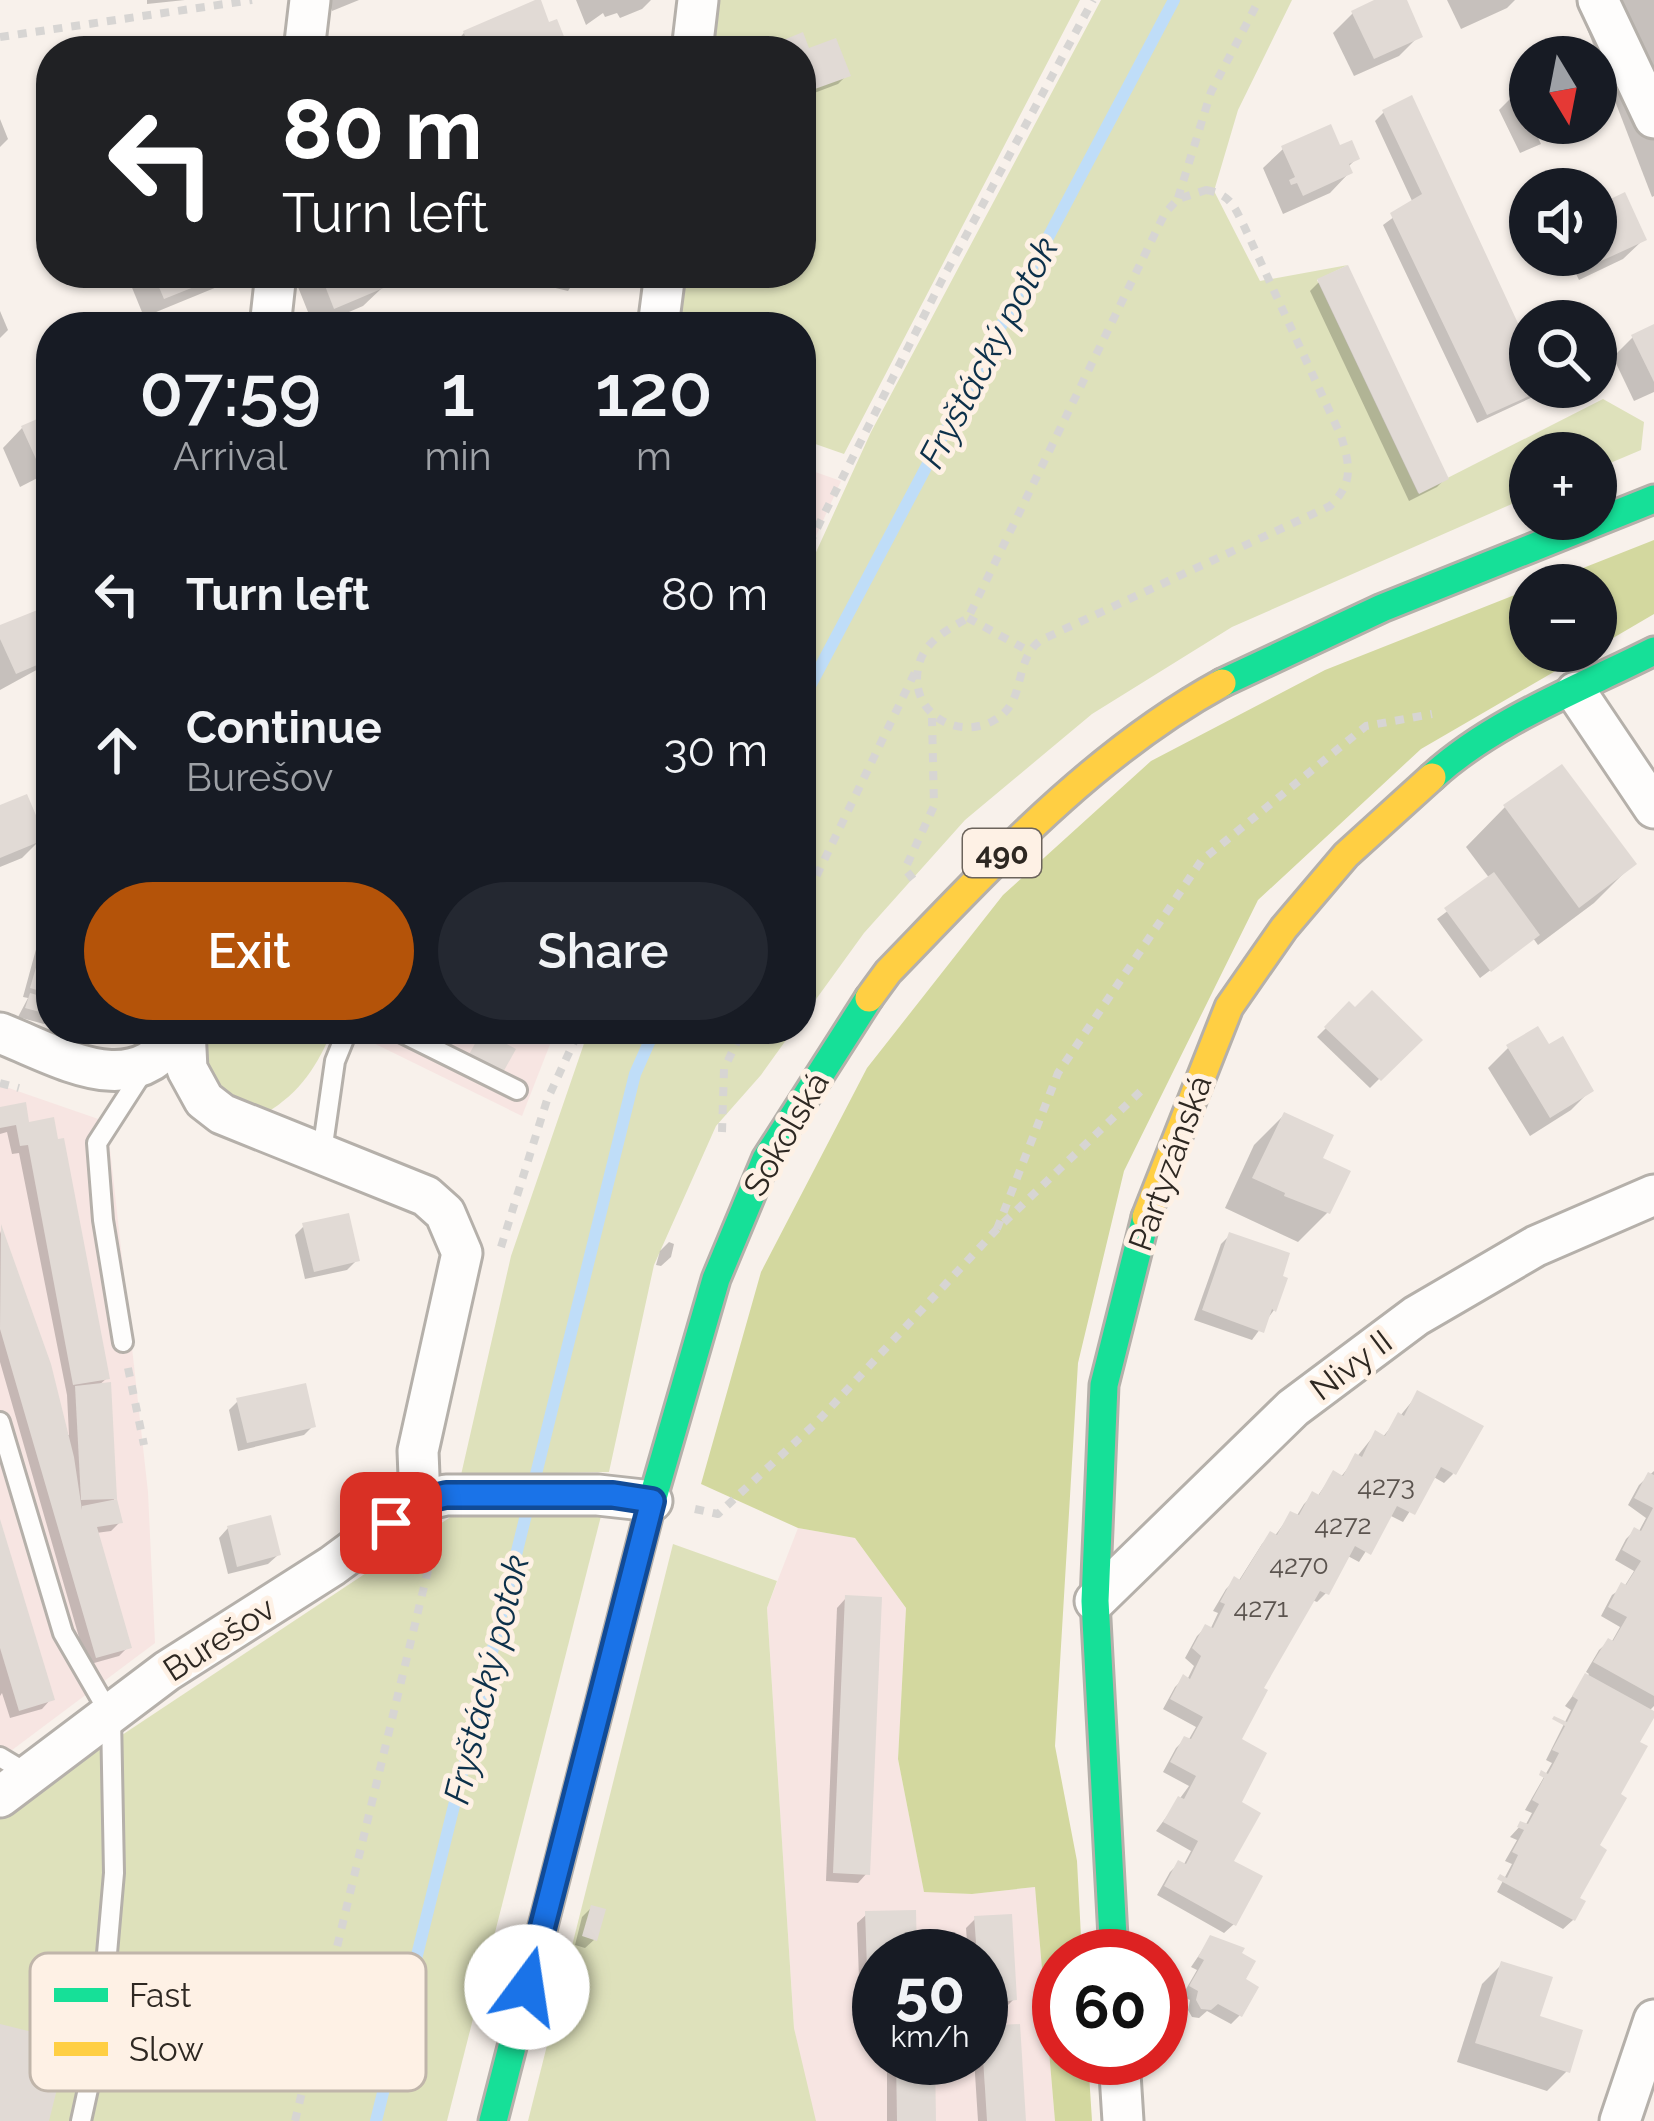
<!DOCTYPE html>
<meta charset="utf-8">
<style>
:root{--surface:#171b24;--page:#242831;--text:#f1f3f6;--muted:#9ea1a6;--accent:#b45309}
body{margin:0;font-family:Raleway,sans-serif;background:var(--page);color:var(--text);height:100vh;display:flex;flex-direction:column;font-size:45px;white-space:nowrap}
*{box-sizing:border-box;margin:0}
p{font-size:39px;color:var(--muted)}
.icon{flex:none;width:66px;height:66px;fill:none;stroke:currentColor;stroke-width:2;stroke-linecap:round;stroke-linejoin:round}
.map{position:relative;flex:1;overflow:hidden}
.panel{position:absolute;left:36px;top:312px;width:780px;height:732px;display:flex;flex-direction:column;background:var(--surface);border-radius:48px;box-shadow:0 3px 9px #0004}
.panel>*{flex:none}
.banner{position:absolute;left:36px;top:36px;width:780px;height:252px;border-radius:48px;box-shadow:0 3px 9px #0004;background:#202124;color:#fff;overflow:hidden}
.needle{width:78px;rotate:170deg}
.buttons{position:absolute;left:1509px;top:36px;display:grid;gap:24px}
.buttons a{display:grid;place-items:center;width:108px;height:108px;border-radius:50%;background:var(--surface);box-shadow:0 3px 9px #0004;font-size:60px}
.speed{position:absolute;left:852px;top:1929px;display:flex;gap:24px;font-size:60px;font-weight:700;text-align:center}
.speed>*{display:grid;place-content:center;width:156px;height:156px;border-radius:50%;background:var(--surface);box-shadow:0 3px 9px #0004;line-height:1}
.speed small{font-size:30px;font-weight:400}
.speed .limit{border:18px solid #d22;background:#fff;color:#111}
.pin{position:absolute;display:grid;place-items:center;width:102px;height:102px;color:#fff;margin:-51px;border-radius:24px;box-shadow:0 6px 18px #0006}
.me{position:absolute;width:132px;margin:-66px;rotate:14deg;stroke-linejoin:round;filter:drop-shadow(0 0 9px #0008)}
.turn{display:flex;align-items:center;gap:42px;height:252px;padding:0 48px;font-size:54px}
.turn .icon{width:156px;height:156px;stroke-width:2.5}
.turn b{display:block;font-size:84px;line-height:102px}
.eta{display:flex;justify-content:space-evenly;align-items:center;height:204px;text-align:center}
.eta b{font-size:72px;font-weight:600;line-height:84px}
.action{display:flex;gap:24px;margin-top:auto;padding:24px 48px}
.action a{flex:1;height:138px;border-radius:72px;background:var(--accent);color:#fff;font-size:48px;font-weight:600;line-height:138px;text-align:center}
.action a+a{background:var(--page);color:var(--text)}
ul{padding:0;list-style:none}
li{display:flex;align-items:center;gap:36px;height:156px;padding:0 48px}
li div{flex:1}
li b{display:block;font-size:45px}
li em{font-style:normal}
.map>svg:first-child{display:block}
.industrial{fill:#f7e5e2;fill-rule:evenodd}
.green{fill:#dee1bb}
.forest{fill:#d3d89f}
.shadow{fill:#0003}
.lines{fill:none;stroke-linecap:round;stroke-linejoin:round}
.stream{stroke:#bfddf8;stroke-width:12}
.building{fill:#e1dad5}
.lane-casing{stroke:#b5b0aa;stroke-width:24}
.street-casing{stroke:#b5b0aa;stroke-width:45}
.fast-casing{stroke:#b5b0aa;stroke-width:33}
.slow-casing{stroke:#b5b0aa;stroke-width:33}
.path{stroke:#d7d5d3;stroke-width:8;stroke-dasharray:9 9;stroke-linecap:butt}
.lane{stroke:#fefdfc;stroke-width:18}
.street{stroke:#fefdfc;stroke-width:39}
.fast{stroke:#16e098;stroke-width:27}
.slow{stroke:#ffcf43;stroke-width:27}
.route-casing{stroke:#114b97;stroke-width:30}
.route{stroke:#1a73e8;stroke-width:21}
.labels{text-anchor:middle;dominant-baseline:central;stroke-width:10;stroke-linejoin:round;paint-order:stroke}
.number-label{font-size:27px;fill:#5b544f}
.shield{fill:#fef1e5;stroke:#6c645c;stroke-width:3}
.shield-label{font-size:30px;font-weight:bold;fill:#2e2822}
.street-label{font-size:33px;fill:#2e2822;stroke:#fef1e5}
.water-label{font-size:36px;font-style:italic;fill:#0c304a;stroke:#fef1e5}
.key{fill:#fef1e5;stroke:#c0b5aa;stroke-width:3}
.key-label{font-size:33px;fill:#2e2822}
</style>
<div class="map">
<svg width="1654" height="2121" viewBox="0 0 1654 2121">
<rect width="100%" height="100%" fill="#f8f1eb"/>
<g class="industrial">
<path d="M801,467L841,481L801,569Z"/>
<path d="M366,1029H556L522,1116L361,1037Z"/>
<path d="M0,1085L107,1122L148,1492L155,1643L0,1759Z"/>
<path d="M798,1528L855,1538L906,1608L898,1759L924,1891L972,1894L1035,1887L1055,2121H814L794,2028L767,1608ZM879,1956H981V2058H879Z"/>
</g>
<g class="green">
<path d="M710,0H1080L844,454L801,439V327H669L676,273H801V51H704Z"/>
<path d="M1101,0H1292L1238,110L1214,191L1260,281L1348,265L1317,280L1418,493L1603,399L1644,422L1641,450L1596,469V453H1530V496L1232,627L1092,714L965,820L864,933L801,1020V585L871,432Z"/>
<path d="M198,1029H333C317,1066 301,1092 266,1113L212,1089Z"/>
<path d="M589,1029H794L761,1075L716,1126L654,1265L609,1472L461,1475L511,1256Z"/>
<path d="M452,1516H601L447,2121H0V1816Z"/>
<path d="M673,1544L777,1581L767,1608L794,2028L816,2121H528Z"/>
</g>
<g class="forest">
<path d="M1654,540V614L1596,648V585H1540Z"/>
<path d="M1530,589V651H1590L1421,749L1258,900L1124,1171L1078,1363L1055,1746L1077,1861L1082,1956H1059V2058H1088L1092,2121H1055L1035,1887L972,1894L924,1892L898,1759L906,1608L855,1538L798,1528L701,1484L761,1272L867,1068L1003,895L1151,761L1325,670Z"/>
</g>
<g class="shadow">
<path d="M147,0H185L147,4Z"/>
<path d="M328,0H359L332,11Z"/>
<path d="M576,0H651L642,9L620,18L617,13L605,17L603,13L586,25Z"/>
<path d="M1381,0H1403L1419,36L1399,56L1354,76L1333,33L1353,13Z"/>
<path d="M1447,0H1515L1507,8L1461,29Z"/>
<path d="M1576,0H1654V196L1652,197Z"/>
<path d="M547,26L561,38L545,51H447L464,33Z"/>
<path d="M801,36L807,52L847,75L838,84L801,98V51H768Z"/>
<path d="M1530,85V108L1523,94H1517L1541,144L1520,153L1499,110L1519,90Z"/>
<path d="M1384,112L1530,356V387H1544L1535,396L1477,423L1383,225L1413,203L1375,121Z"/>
<path d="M0,119L8,139L0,147Z"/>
<path d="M1537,123H1575L1564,134L1547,142Z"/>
<path d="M1283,149H1338L1357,158L1347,168L1349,173L1330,193L1283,214L1263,168Z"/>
<path d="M1623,196L1643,240L1623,259L1579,280L1567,255H1596V209Z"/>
<path d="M126,273H231L217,287L144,317Z"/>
<path d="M304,273H377L383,287L363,306L314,327L296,282Z"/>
<path d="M546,273H580L568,291L543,285Z"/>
<path d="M1319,282L1446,478L1437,487L1409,501L1310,291Z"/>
<path d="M0,311L8,330L0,338Z"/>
<path d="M1654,327V392L1634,401L1613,357L1633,337Z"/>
<path d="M51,416V471L20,487L3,448L22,428Z"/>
<path d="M48,609L51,662L0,690V629Z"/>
<path d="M1505,807L1633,864L1594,903L1538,945L1533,938L1480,978L1437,919L1490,879L1466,847Z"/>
<path d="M0,808L42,838L22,858L0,867Z"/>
<path d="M48,933L51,934V1018L44,1024L18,1017L28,998L23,997L38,942Z"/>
<path d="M1349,1005L1418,1040L1370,1088L1317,1037Z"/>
<path d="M1508,1048H1548L1591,1090L1571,1110L1530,1136L1488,1068Z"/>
<path d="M0,1110L27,1126L107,1378L98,1386L108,1385L114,1499L120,1522L111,1531L96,1533L128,1647L119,1656L87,1665L0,1362V1231L48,1365L66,1435H69L67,1395L19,1153L12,1154L7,1132L0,1134Z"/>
<path d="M1284,1115L1319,1159L1328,1212L1298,1242L1225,1208L1254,1145Z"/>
<path d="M304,1226L356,1261L347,1270L305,1279L295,1235Z"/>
<path d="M1230,1235L1274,1310L1252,1340L1194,1320L1221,1244Z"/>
<path d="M669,1242L674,1244L671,1257L661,1266L656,1265L660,1251Z"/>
<path d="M1418,1394L1453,1474L1444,1483L1432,1476L1403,1522L1389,1515L1359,1562L1346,1555L1326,1593L1317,1602L1312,1600L1260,1689L1238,1740V1803L1230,1862L1234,1924L1224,1933L1157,1895L1170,1872L1179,1863L1183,1866L1191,1851L1156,1831L1189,1786L1163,1772L1176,1748L1185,1739L1188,1741L1196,1727L1163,1709L1175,1687L1184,1678L1187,1680L1194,1666L1185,1658L1197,1636L1206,1627L1210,1630L1218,1613L1213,1611L1226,1589L1235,1580L1238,1582L1262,1544L1271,1535L1274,1537L1291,1514L1296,1517L1304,1504L1313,1495L1317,1497L1333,1474L1340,1478L1375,1434L1382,1438Z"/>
<path d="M238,1401L313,1426L304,1435L238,1451L229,1410Z"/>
<path d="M1654,1471V1706L1648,1712L1596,1846L1573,1920L1563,1929L1497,1892L1512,1864L1505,1861L1517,1840L1510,1837L1521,1825L1525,1826L1532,1813L1525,1810L1552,1763L1546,1760L1571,1710L1565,1706L1589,1674L1586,1672L1599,1650L1608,1642L1611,1643L1620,1627L1601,1616L1612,1595L1624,1587L1634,1571L1615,1560L1626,1539L1635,1530L1638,1533L1646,1518L1628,1505L1639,1485Z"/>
<path d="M0,1525L51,1699L42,1709L10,1718L2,1693L0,1696Z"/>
<path d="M228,1528L278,1555L268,1564L228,1574L219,1538Z"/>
<path d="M846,1598L867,1873L858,1883L826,1881L837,1608Z"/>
<path d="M591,1908L595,1939L585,1948L575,1945L582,1917Z"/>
<path d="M867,1914L913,1956H879V2006H860L857,1923Z"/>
<path d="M975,1919L1014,1999L1005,2008L981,2011V1956H968L966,1928Z"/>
<path d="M1210,1939L1242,1981L1240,2015L1231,2024L1207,2011L1199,2018L1192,2017L1188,2010L1190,2000L1182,1996L1197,1970L1191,1967Z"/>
<path d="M1502,1964L1567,2071L1547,2091L1457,2062L1482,1984Z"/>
<path d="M981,2030L982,2029L1023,2121H978L974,2058H981Z"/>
<rect x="887" y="2058" width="44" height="63"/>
</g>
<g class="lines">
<g class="stream">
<path d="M801,703L1174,0"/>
<path d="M376,2121L635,1074L655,1029"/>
</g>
</g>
<g class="building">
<path d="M535,0H541L549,22L557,19L565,39L541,51H471L463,31Z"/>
<path d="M1374,0H1407L1423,37L1374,59L1351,11Z"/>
<path d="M803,32L809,48L836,38L851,76L801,94V51H771L769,46Z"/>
<path d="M1412,95L1530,349V387H1549L1487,415L1390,213L1422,194L1382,110Z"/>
<path d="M1331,124L1340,145L1352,140L1360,159L1349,164L1353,173L1303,196L1297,183L1291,185L1289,180L1295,177L1281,146Z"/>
<path d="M1625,192L1647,240L1599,262L1596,206Z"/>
<path d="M1348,265L1449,479L1419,494L1317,279Z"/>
<path d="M153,273H229L164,299Z"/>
<path d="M320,273H380L386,287L334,309Z"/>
<path d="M1654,324V382L1631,335Z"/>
<path d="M51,413V465L41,470L21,426Z"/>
<path d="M50,605L51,659L16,674L0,639V625Z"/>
<path d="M1562,764L1637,864L1579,908L1503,805Z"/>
<path d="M27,794L46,839L0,858V805Z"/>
<path d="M1494,872L1540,935L1491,972L1444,908Z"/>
<path d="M47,930L51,931V994L30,988Z"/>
<path d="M1372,990L1423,1040L1381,1081L1324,1027L1349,1001L1355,1007Z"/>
<path d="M30,993L51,999V1015L25,1008Z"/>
<path d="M1538,1026L1549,1044L1563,1036L1594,1091L1550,1118L1506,1045Z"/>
<path d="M418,1029H457L448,1046Z"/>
<path d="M482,1031L516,1049L501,1076L467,1058Z"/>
<path d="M26,1102L29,1122L54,1117L58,1139L64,1138L110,1379L73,1385L28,1145L20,1146L16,1125L0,1128V1107Z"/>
<path d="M1284,1112L1334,1135L1323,1158L1351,1171L1330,1214L1284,1196L1285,1193L1252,1178Z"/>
<path d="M349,1213L360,1261L314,1272L302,1223Z"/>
<path d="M1,1224L51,1364L74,1457L82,1510V1506L117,1499L123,1523L97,1527L132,1648L96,1658L0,1329Z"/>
<path d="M1229,1232L1290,1253L1283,1276L1288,1278L1276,1312L1272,1309L1264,1333L1202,1310Z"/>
<path d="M111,1382L117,1499L81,1500L75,1386Z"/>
<path d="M306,1383L316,1427L247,1443L236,1398Z"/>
<path d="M1417,1390L1484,1426L1456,1475L1441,1467L1415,1515L1397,1506L1371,1555L1355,1546L1329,1595L1320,1591L1264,1688L1268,1690L1242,1739L1267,1753L1242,1802L1261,1813L1234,1861L1263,1876L1236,1926L1164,1886L1178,1860L1186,1864L1198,1841L1163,1822L1178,1796L1184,1799L1196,1776L1170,1762L1184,1736L1191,1739L1203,1717L1170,1699L1183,1674L1190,1679L1201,1656L1192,1648L1205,1624L1213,1628L1225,1604L1220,1602L1234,1576L1240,1580L1270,1531L1277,1535L1290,1511L1299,1515L1312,1491L1319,1495L1333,1470L1343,1476L1355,1453L1362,1457L1375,1430L1385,1436L1398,1412L1404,1416Z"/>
<path d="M1648,1472L1654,1475V1696L1593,1662L1608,1638L1613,1641L1627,1617L1608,1607L1621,1582L1626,1585L1641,1561L1622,1550L1634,1527L1641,1531L1653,1508L1634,1498Z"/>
<path d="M271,1515L281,1555L237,1567L227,1526Z"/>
<path d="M0,1519L55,1700L19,1711L0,1648Z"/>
<path d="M845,1595L882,1597L870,1875L833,1873Z"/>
<path d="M1585,1673L1654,1711V1718L1640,1742L1648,1746L1621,1794L1627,1798L1600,1845L1607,1850L1580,1898L1586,1901L1575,1921L1497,1879L1500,1874L1507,1878L1518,1855L1512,1852L1524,1830L1517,1827L1520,1821L1528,1824L1539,1804L1532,1800L1544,1778L1539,1775L1541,1770L1548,1774L1559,1753L1552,1750L1565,1726L1552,1719L1554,1716L1567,1722L1578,1700L1572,1696Z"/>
<path d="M591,1905L606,1909L597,1941L582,1936Z"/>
<path d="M916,1910L917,1956H879V1998H868L865,1911Z"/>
<path d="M1012,1914L1017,2000L981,2004V1956H977L974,1916Z"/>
<path d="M1210,1935L1245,1948L1242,1953L1256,1961L1246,1979L1259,1987L1242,2017L1218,2004L1211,2010L1201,2009L1196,2000L1198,1991L1189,1986L1204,1960L1198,1957Z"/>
<path d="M1501,1961L1553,1977L1540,2016L1583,2030L1570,2073L1475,2043Z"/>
<path d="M0,2024L69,2041L49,2121H0Z"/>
<path d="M1020,2024L1026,2121H987L981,2026Z"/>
<path d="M896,2058H935L936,2121H897Z"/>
</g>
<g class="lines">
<g class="lane-casing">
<g id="lane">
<path d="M394,1029L517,1090"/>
<path d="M322,1152L335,1061L348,1029"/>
<path d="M123,1342L103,1220L97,1143L146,1067"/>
<path d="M0,1422L63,1633L111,1716L114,1873L100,2034L81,2121"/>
<path d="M0,1757L30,1775"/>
</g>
</g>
<g class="street-casing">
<g id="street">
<path d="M1598,0L1654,118"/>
<path d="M304,51L310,0"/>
<path d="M692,51L698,0"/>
<path d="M270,327L276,273"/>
<path d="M658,327L665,273"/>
<path d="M1576,692L1654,808"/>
<path d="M185,1029L187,1069L204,1100L222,1114L426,1196L445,1213L462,1253L418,1451L420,1501"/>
<path d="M0,1033C64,1058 135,1105 181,1029"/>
<path d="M1095,1601L1293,1408L1416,1316L1536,1246L1654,1195"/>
<path d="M0,1797L167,1671L332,1566L420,1501L446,1495H598L652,1501"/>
<path d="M1119,2058L1123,2121"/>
<path d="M1620,2121L1654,2020"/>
</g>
</g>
<g class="fast-casing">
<g id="fast">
<path d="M1222,683L1382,608L1654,499"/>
<path d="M1432,777C1493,721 1581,688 1654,651"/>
<path d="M1114,1956L1095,1601L1104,1385L1146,1217"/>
<path d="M493,2121L652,1501L716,1279L766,1159L869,998"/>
</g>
</g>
<g class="slow-casing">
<g id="slow">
<path d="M869,998L888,972C990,867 1092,754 1222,683"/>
<path d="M1146,1217L1229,1007L1284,928L1346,855L1432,777"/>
</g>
</g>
<g class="path">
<path d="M0,37L252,0"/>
<path d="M1206,190C1230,194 1234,206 1244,226L1341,436C1350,465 1354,483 1330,506L1041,640C1011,662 1029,704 991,722C950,741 905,706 920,661C927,640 950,628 968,618L1165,213L1178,199Z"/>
<path d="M1178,198L1211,92L1259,0"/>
<path d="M579,327L587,316L621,320"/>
<path d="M801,560L942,280L1093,0"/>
<path d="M968,618L1027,650"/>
<path d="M913,879L905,869L934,806L932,718"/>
<path d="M801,908L918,666"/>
<path d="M0,1083L19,1088"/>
<path d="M722,1132L724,1069L743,1029"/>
<path d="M997,1229L1058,1073L1201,861L1366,726L1432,714"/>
<path d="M501,1247L547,1100L580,1029"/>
<path d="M128,1368L144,1445"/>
<path d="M695,1509L718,1514L816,1423L997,1229L1141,1091"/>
<path d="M295,2121L436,1537"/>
</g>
<use href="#lane" class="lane"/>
<use href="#street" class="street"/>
<use href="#fast" class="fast"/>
<use href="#slow" class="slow"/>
</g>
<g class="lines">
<g class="route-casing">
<path id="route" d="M391,1523L420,1501L446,1495H613L652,1501L527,1987"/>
</g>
<use href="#route" class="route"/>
</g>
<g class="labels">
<g class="number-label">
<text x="1386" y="1485">4273</text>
<text x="1343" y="1524">4272</text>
<text x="1299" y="1564">4270</text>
<text x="1261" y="1607">4271</text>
</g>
<rect class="shield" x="963" y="829" width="78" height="48" rx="9"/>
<g class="shield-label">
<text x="1002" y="853">490</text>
</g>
<g class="street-label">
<text transform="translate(786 1134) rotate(-60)">Sokolská</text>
<text transform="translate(1170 1163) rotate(-70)">Partyzánská</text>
<text transform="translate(1351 1365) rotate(-37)">Nivy II</text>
<text transform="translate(219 1639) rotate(-33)">Burešov</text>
</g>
<g class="water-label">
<text transform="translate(988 352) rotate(-62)">Fryštácký potok</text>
<text transform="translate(486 1679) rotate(-76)">Fryštácký potok</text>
</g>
</g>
<rect x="30" y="1953" width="396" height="138" rx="18" class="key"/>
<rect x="54" y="1988" width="54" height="14" fill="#16e098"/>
<rect x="54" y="2042" width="54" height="14" fill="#ffcf43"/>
<g class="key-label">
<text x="129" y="2007">Fast</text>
<text x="129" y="2061">Slow</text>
</g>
</svg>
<div class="buttons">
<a><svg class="needle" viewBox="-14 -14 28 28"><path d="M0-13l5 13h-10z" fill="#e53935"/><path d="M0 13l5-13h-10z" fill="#9ea1a6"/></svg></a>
<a><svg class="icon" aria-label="sound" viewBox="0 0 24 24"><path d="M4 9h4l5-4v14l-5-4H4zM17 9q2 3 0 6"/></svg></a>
<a><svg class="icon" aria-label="search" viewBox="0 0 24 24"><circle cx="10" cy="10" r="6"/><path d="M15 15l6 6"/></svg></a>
<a>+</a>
<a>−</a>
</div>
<div class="speed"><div>50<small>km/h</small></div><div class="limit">60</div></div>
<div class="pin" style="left:391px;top:1523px;background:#d93025"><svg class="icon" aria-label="arrive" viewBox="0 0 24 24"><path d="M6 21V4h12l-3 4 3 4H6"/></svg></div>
<svg class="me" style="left:527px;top:1987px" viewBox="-20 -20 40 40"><circle r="19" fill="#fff"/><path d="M0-13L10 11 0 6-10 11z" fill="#1a73e8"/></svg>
<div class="banner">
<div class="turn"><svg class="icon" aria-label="left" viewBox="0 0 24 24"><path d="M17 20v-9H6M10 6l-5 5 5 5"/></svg><div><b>80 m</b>Turn left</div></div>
</div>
<section class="panel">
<div class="eta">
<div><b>07:59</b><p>Arrival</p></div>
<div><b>1</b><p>min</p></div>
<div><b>120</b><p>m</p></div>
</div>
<ul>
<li><svg class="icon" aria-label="left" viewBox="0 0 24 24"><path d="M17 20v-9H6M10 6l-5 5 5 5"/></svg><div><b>Turn left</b></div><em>80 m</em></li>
<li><svg class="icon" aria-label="ahead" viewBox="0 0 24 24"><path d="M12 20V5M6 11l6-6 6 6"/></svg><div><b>Continue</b><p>Burešov</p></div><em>30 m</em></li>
</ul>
<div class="action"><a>Exit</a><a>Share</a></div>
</section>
</div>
